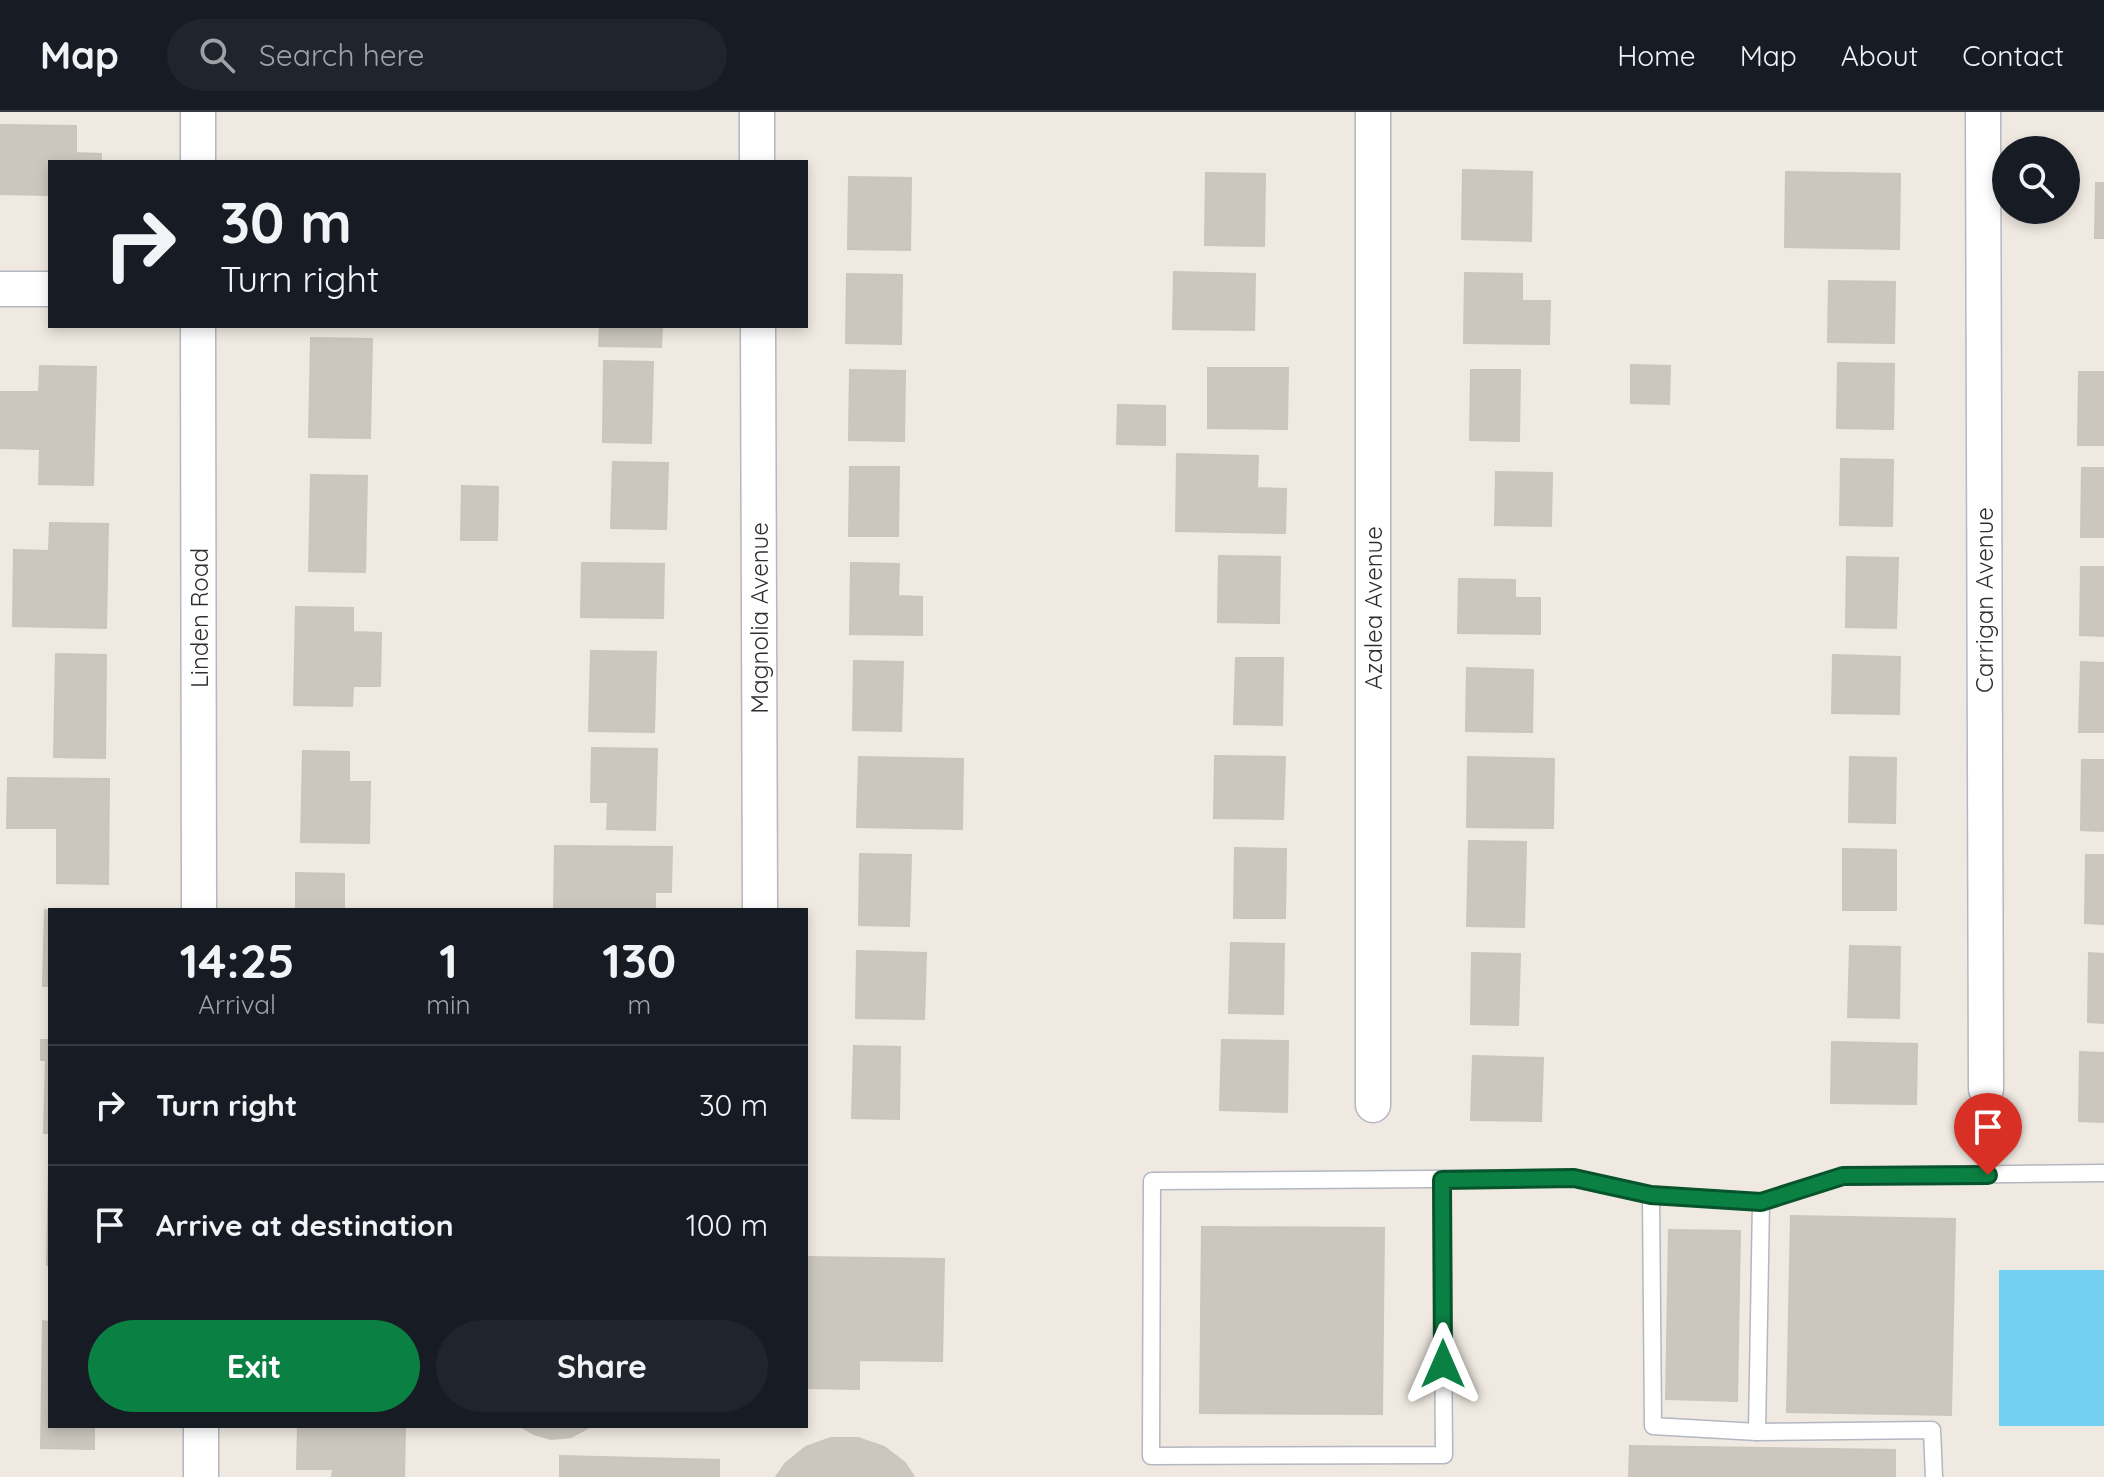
<!DOCTYPE html>
<style>
:root{--surface:#171b24;--page:#20242c;--text:#f1f3f6;--muted:#9ea1a6;--line:#363941;--accent:#0b8043}
body{margin:0;font-family:Quicksand,sans-serif;background:var(--page);color:var(--text);height:100vh;display:flex;flex-direction:column;font-size:30px;white-space:nowrap}
*{box-sizing:border-box;margin:0}
p{font-size:26px;color:var(--muted)}
.icon{flex:none;width:44px;height:44px;fill:none;stroke:currentColor;stroke-width:2;stroke-linecap:round;stroke-linejoin:round}
.map{position:relative;flex:1;overflow:hidden}
.drawer{position:absolute;left:48px;top:796px;width:760px;height:520px;display:flex;flex-direction:column;background:var(--surface);border-radius:0px;box-shadow:0 4px 12px #0003}
.drawer>*{flex:none}
.banner{position:absolute;left:48px;top:48px;width:760px;height:168px;border-radius:0px;box-shadow:0 4px 12px #0003;background:#171b24;color:var(--text);overflow:hidden}
.tools{position:absolute;left:1992px;top:24px;display:grid;gap:16px}
.tools a{display:grid;place-items:center;width:88px;height:88px;border-radius:50%;background:var(--surface);box-shadow:0 4px 12px #0003;font-size:40px}
.pin{position:absolute;display:grid;place-items:center;width:68px;height:68px;color:#fff;margin:-82px -34px;border-radius:50% 50% 50% 0;rotate:-45deg;box-shadow:0 0 8px #0007}
.pin .icon{rotate:45deg}
.me{position:absolute;width:88px;margin:-44px;rotate:0deg;stroke-linejoin:round;filter:drop-shadow(0 0 6px #0008)}
.turn{display:flex;align-items:center;gap:28px;height:168px;padding:0 40px;font-size:36px}
.turn .icon{width:104px;height:104px;stroke-width:2.5}
.turn b{display:block;font-size:56px;line-height:68px}
.eta{display:flex;justify-content:space-evenly;align-items:center;height:136px;text-align:center}
.eta b{font-size:48px;font-weight:800;line-height:56px}
.primary-button{display:flex;gap:16px;margin-top:auto;padding:16px 40px}
.primary-button a{flex:1;height:92px;border-radius:48px;background:var(--accent);color:#fff;font-size:32px;font-weight:800;line-height:92px;text-align:center}
.primary-button a+a{background:var(--page);color:var(--text)}
ul{padding:0;list-style:none}
li{display:flex;align-items:center;gap:24px;height:120px;padding:0 40px;border-top:2px solid var(--line)}
li div{flex:1}
li b{display:block;font-size:30px}
li em{font-style:normal}
header{display:flex;align-items:center;gap:48px;box-sizing:border-box;height:112px;padding:0 40px;background:var(--surface);border-bottom:2px solid var(--line)}
header strong{font-size:38px}
nav{display:flex;gap:44px;margin-inline-start:auto;font-size:28px}
.search{width:560px;height:72px;background:var(--page);display:flex;align-items:center;gap:20px;box-sizing:border-box;padding:0 28px;border-radius:44px;color:var(--muted);font-size:30px}
.map>svg:first-child{display:block}
.water{fill:#75cff0}
.building{fill:#cbc7bf;stroke:#cbc5ba;stroke-width:2}
.lines{fill:none;stroke-linecap:round;stroke-linejoin:round}
.lane-casing{stroke:#b4b7c1;stroke-width:19}
.street-casing{stroke:#b4b7c1;stroke-width:37}
.lane{stroke:#fff;stroke-width:16}
.street{stroke:#fff;stroke-width:34}
.route-casing{stroke:#07532c;stroke-width:20}
.route{stroke:#0b8043;stroke-width:14}
.labels{text-anchor:middle;dominant-baseline:central;stroke-width:6;stroke-linejoin:round;paint-order:stroke}
.street-label{font-size:24px;fill:#2e2e2e;stroke:#fff}
</style>
<header>
<strong>Map</strong>
<div class="search"><svg class="icon" aria-label="search" viewBox="0 0 24 24"><circle cx="10" cy="10" r="6"/><path d="M15 15l6 6"/></svg>Search here</div>
<nav><a>Home</a><a>Map</a><a>About</a><a>Contact</a></nav>
</header>
<div class="map">
<svg width="2104" height="1365" viewBox="0 0 2104 1365">
<rect width="100%" height="100%" fill="#efe9e1"/>
<rect class="water" x="1999" y="1158" width="105" height="156"/>
<g class="building">
<path d="M0,13L76,14V41L101,42V50H50V83L0,82Z"/>
<path d="M1463,58L1532,60L1531,129L1462,127Z"/>
<path d="M1786,60L1900,62L1899,137L1785,135Z"/>
<path d="M1206,61L1265,62L1264,134L1205,133Z"/>
<path d="M849,65L911,66L910,138L848,137Z"/>
<path d="M2096,71H2104V126H2095Z"/>
<path d="M1174,160L1255,162L1254,218L1173,217Z"/>
<path d="M1465,161L1522,162V189H1550L1549,232L1464,231Z"/>
<path d="M847,162L902,163L901,232L846,231Z"/>
<path d="M1829,169L1895,170L1894,231L1828,230Z"/>
<path d="M600,214H662L661,235L599,234Z"/>
<path d="M311,226L372,227L370,326L309,325Z"/>
<path d="M604,249L653,250L651,331L603,330Z"/>
<path d="M1838,251L1894,252L1893,317L1837,316Z"/>
<path d="M1631,253L1670,254L1669,292L1631,291Z"/>
<path d="M40,254L96,255L93,373L39,372L40,337L0,336V280H39Z"/>
<path d="M1208,256H1288L1287,317L1208,316Z"/>
<path d="M850,258L905,259L904,329L849,328Z"/>
<path d="M1471,258H1520L1519,329L1470,328Z"/>
<path d="M2079,260H2104V333H2078Z"/>
<path d="M1118,293L1165,294V333L1117,332Z"/>
<path d="M1177,342L1258,344L1257,376L1286,377L1285,421L1176,419Z"/>
<path d="M1841,347L1893,348L1892,414L1840,413Z"/>
<path d="M613,350L668,351L666,417L611,416Z"/>
<path d="M850,355H899L898,424H849Z"/>
<path d="M2082,356H2104V425H2081Z"/>
<path d="M1496,360L1552,361L1551,414L1495,413Z"/>
<path d="M311,363L367,364L365,460L309,459Z"/>
<path d="M462,374L498,375L497,428H461Z"/>
<path d="M50,411L108,412L106,516L13,514L14,438L49,439Z"/>
<path d="M1219,444L1280,445L1279,511L1218,510Z"/>
<path d="M1847,445L1898,446L1896,516L1846,515Z"/>
<path d="M582,451L664,452L663,506L581,505Z"/>
<path d="M851,451L899,452L898,484L922,485V523L850,522Z"/>
<path d="M2081,455H2104V524L2080,523Z"/>
<path d="M1459,467L1515,468V486H1540V522L1458,521Z"/>
<path d="M296,495L353,496V520L381,521L380,574H353L352,594L294,593Z"/>
<path d="M591,539L656,540L654,620L589,619Z"/>
<path d="M56,542L106,543L105,646L54,645Z"/>
<path d="M1833,543L1900,545L1899,602L1832,601Z"/>
<path d="M1236,546H1283L1282,613L1234,612Z"/>
<path d="M854,549L903,550L901,619L853,618Z"/>
<path d="M2081,550L2104,551V620H2079Z"/>
<path d="M1467,556L1533,558L1532,620L1466,619Z"/>
<path d="M592,636L657,637L655,718L607,717L608,690H591Z"/>
<path d="M303,639L349,640V670H370L369,731L301,730Z"/>
<path d="M1215,644L1285,645L1283,707L1214,706Z"/>
<path d="M859,645L963,647L962,717L857,715Z"/>
<path d="M1468,645L1554,647L1553,716L1467,715Z"/>
<path d="M1850,645L1896,646L1895,711L1849,710Z"/>
<path d="M2082,648H2104V719L2081,718Z"/>
<path d="M8,666L109,667L108,772L57,771V716H7Z"/>
<path d="M1469,729L1526,730L1524,815L1467,814Z"/>
<path d="M555,734L672,735L671,780H655V798H554Z"/>
<path d="M1235,736L1286,737L1285,806H1234Z"/>
<path d="M1843,737L1896,738V798H1843Z"/>
<path d="M860,742L911,743L909,814L859,813Z"/>
<path d="M2086,743H2104V812L2085,811Z"/>
<path d="M296,761L344,762V798H296Z"/>
<path d="M45,798L50,799V874H43Z"/>
<path d="M1231,831L1284,832L1283,902L1229,901Z"/>
<path d="M1850,834L1900,835L1899,906L1848,905Z"/>
<path d="M857,839L926,841L924,907L856,906Z"/>
<path d="M1472,841L1520,842L1518,913L1471,912Z"/>
<path d="M2089,841L2104,842V911L2088,910Z"/>
<path d="M41,928H50V1021H44L46,948H41Z"/>
<path d="M1222,928L1288,929L1287,1000L1220,998Z"/>
<path d="M1832,930L1917,932L1916,992L1831,991Z"/>
<path d="M854,934L900,935L899,1007L852,1006Z"/>
<path d="M2080,940L2104,941V1010L2079,1009Z"/>
<path d="M1473,944L1543,946L1541,1009L1471,1008Z"/>
<path d="M49,1054H50V1153H47Z"/>
<path d="M1791,1104L1955,1107L1951,1303L1787,1300Z"/>
<path d="M1202,1115L1384,1116L1382,1302L1200,1301Z"/>
<path d="M1669,1118L1740,1119L1737,1289L1666,1287Z"/>
<path d="M806,1145L944,1147L942,1249L859,1248V1277L806,1276Z"/>
<path d="M43,1209L50,1210V1314H94V1337L41,1336Z"/>
<path d="M298,1314H405L404,1365H332L333,1357H297Z"/>
<path d="M520,1314H591L571,1325L551,1327L534,1322Z"/>
<path d="M831,1326H858L884,1335L905,1351L914,1365H776L785,1352L806,1335Z"/>
<path d="M1630,1334L1895,1338V1365H1629Z"/>
<path d="M560,1344L719,1348V1365H560Z"/>
</g>
<g class="lines">
<g class="lane-casing">
<g id="lane">
<path d="M1442,1068L1444,1343L1151,1344L1152,1069L1574,1066L1651,1083L1761,1090"/>
<path d="M1651,1083L1653,1314L1757,1320"/>
<path d="M1934,1365L1932,1318L1757,1320L1761,1090L1843,1064L2104,1061"/>
</g>
</g>
<g class="street-casing">
<g id="street">
<path d="M198,0V50"/>
<path d="M757,0V50"/>
<path d="M1983,0L1986,977"/>
<path d="M0,177H50"/>
<path d="M198,214L199,798"/>
<path d="M758,214L760,798"/>
<path d="M1373,993V0"/>
<path d="M201,1314V1365"/>
</g>
</g>
<use href="#lane" class="lane"/>
<use href="#street" class="street"/>
</g>
<g class="lines">
<g class="route-casing">
<path id="route" d="M1443,1252L1442,1068L1574,1066L1651,1083L1761,1090L1843,1064L1988,1063"/>
</g>
<use href="#route" class="route"/>
</g>
<g class="labels">
<g class="street-label">
<text transform="translate(1984 488) rotate(-90)">Carrigan Avenue</text>
<text transform="translate(1373 496) rotate(-90)">Azalea Avenue</text>
<text transform="translate(199 506) rotate(-90)">Linden Road</text>
<text transform="translate(759 506) rotate(-90)">Magnolia Avenue</text>
</g>
</g>
</svg>
<div class="tools">
<a><svg class="icon" aria-label="search" viewBox="0 0 24 24"><circle cx="10" cy="10" r="6"/><path d="M15 15l6 6"/></svg></a>
</div>
<div class="pin" style="left:1988px;top:1063px;background:#d93025"><svg class="icon" aria-label="arrive" viewBox="0 0 24 24"><path d="M6 21V4h12l-3 4 3 4H6"/></svg></div>
<svg class="me" style="left:1443px;top:1252px" viewBox="-20 -20 40 40"><path d="M0-17L14 15 0 8-14 15z" fill="#0b8043" stroke="#fff" stroke-width="4"/></svg>
<div class="banner">
<div class="turn"><svg class="icon" aria-label="right" viewBox="0 0 24 24"><path d="M7 20v-9h11M14 6l5 5-5 5"/></svg><div><b>30 m</b>Turn right</div></div>
</div>
<section class="drawer">
<div class="eta">
<div><b>14:25</b><p>Arrival</p></div>
<div><b>1</b><p>min</p></div>
<div><b>130</b><p>m</p></div>
</div>
<ul>
<li><svg class="icon" aria-label="right" viewBox="0 0 24 24"><path d="M7 20v-9h11M14 6l5 5-5 5"/></svg><div><b>Turn right</b></div><em>30 m</em></li>
<li><svg class="icon" aria-label="arrive" viewBox="0 0 24 24"><path d="M6 21V4h12l-3 4 3 4H6"/></svg><div><b>Arrive at destination</b></div><em>100 m</em></li>
</ul>
<div class="primary-button"><a>Exit</a><a>Share</a></div>
</section>
</div>
